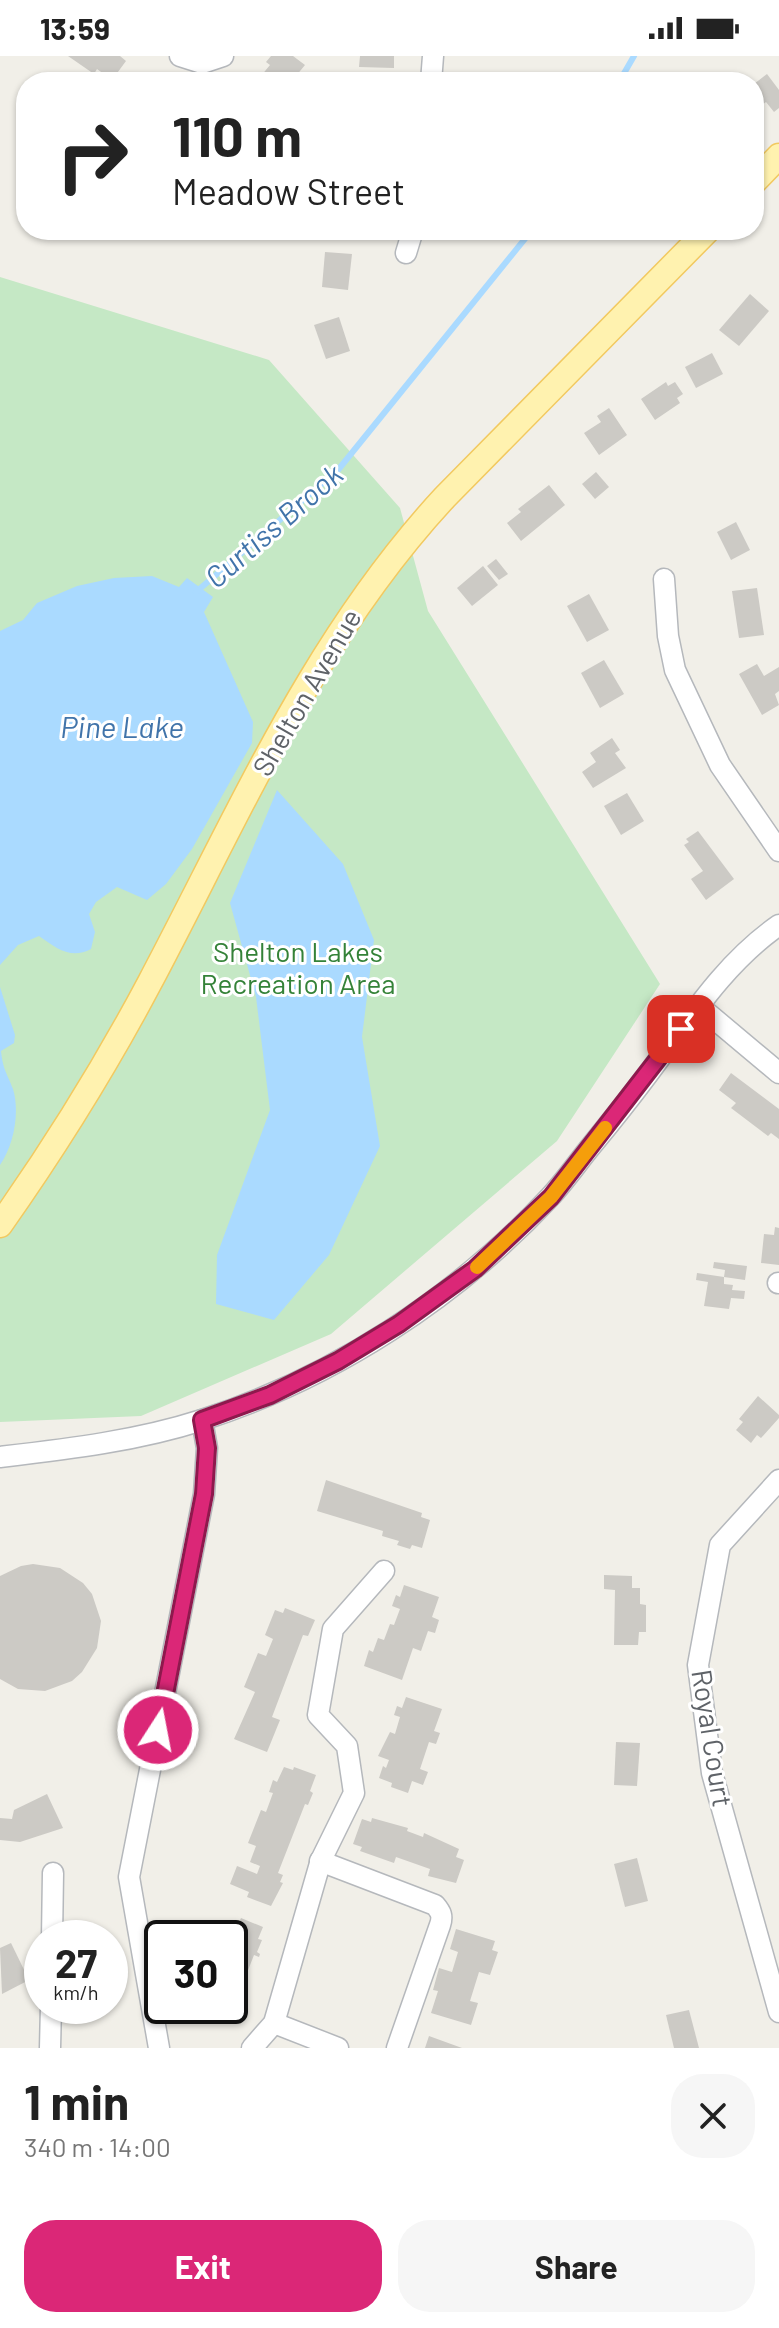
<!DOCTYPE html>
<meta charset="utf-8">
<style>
:root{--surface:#fff;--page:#f6f6f6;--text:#222;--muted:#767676;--accent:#db2777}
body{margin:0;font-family:Barlow,sans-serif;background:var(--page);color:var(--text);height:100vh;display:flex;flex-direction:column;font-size:30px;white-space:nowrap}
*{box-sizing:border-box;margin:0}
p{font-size:26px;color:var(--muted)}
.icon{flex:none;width:44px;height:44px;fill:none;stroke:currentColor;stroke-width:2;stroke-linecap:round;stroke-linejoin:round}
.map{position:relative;height:1992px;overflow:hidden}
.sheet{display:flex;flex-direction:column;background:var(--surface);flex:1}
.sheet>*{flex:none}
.guide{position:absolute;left:16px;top:16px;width:748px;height:168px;border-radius:32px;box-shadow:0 2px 6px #0004;background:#fff;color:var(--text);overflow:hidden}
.speed{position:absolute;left:24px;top:1864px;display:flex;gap:16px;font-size:40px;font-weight:700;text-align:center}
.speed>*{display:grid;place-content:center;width:104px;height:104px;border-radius:50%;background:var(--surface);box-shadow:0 2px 6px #0004;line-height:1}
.speed small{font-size:20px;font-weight:400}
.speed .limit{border:4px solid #111;border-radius:12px;background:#fff;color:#111}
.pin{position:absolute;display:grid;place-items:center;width:68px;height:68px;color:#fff;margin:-34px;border-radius:16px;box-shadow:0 4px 12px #0006}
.me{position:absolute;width:88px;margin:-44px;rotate:11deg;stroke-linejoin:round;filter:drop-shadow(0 0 6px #0008)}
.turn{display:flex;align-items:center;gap:28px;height:168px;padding:0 24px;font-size:36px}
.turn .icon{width:104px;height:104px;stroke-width:2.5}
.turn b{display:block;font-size:56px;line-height:68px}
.round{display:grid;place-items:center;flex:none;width:84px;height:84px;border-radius:32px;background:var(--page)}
.head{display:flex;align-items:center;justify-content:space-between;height:136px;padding:0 24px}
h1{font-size:48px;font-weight:700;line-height:60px}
.primary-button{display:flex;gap:16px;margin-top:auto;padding:16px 24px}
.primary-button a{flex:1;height:92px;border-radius:32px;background:var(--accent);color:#fff;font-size:32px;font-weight:700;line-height:92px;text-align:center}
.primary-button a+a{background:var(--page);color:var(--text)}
.status{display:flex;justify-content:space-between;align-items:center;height:56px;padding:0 40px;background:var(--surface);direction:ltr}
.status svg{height:22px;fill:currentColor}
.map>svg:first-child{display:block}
.green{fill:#c5e8c5}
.water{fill:#aadaff}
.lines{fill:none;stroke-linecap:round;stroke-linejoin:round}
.stream{stroke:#aadaff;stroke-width:6}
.building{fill:#cccac5}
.minor-casing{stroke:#b5b8bc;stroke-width:23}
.major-casing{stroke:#f2c960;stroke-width:27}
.minor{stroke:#fff;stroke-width:20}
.major{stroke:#fff2af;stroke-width:24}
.route-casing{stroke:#8e194d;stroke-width:20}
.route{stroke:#db2777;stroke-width:14}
.slow{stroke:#f59e0b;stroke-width:14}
.labels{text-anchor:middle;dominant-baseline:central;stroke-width:6;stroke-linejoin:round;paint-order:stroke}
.street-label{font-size:28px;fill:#5f6368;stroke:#fff}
.park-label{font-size:28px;fill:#348238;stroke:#fff}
.water-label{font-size:30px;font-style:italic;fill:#4174aa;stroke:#fff}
</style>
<div class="status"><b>13:59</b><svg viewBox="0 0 49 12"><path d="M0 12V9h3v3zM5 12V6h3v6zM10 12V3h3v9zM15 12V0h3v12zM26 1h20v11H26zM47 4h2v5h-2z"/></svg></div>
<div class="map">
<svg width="779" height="1992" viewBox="0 0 779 1992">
<rect width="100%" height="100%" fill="#f1efe8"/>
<path class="green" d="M0,221L269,304L400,452L428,555L660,928L557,1085L331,1278L141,1360L0,1366Z"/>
<g class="water">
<path d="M152,520L179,531L187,522L213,541L204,556L253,666L252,687L192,793L166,828L147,844L117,831L96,846L89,858L95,876L91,893C71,904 56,892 39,880L18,889L0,909V575L23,564L37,547L77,530L114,522Z"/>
<path d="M277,734L343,808L374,884L362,981L380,1090L329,1199L274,1264L216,1248L217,1199L270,1054L256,941L230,847Z"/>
<path d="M0,931L15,979L14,987L1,995C3,1014 7,1017 13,1033C20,1056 14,1089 0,1109Z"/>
</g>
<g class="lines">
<g class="stream">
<path d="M619,26L634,0"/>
<path d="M196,536L338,414L532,174"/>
</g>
</g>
<g class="building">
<path d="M68,0H120L126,5L112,24L97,13L94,18Z"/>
<path d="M271,0H293L305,9L291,26H256L270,9L266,6Z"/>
<path d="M360,0H394V12L359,11Z"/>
<path d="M767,18L779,34V52L774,56L766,46L762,49L754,40V28Z"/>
<path d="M754,51L764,65L754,73Z"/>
<path d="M113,174H134L133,182L112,180Z"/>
<path d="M325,196L352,198L348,234L322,231Z"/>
<path d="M750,238L769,255L739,290L719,274Z"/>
<path d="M339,261L350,295L326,303L314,269Z"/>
<path d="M712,297L723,318L696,332L685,311Z"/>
<path d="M666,326L668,330L675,326L683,338L677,342L680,347L655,364L641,343Z"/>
<path d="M609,352L627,379L599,399L584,377L601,366L597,360Z"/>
<path d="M596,416L609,431L595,443L582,428Z"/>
<path d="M549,429L565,449L521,485L507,467L521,456L518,453Z"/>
<path d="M736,466L750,494L731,504L717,476Z"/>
<path d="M496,503L508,518L499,524L487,510Z"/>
<path d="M483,510L498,529L472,550L457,532Z"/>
<path d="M757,532L764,579L739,582L732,535Z"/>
<path d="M589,538L609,574L587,586L567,550Z"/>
<path d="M604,604L624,638L600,652L581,617Z"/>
<path d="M757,608L764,620L779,611V635L775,638L779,649L762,659L739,618Z"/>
<path d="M612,682L620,694L615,697L626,712L593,732L582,716L596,706L590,697Z"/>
<path d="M627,737L644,765L621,779L604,750Z"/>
<path d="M698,775L734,823L706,844L691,823L703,815L684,789L689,786L686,783Z"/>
<path d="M731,1017L779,1053V1083L771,1077L768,1080L731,1052L736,1047L719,1034Z"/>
<path d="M775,1171L779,1172V1209L761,1207L764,1178L774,1179Z"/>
<path d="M714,1206L747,1210L745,1224L724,1221V1228L733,1229L732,1234L745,1235L744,1243L731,1242L729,1253L704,1250L708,1226L696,1224L697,1217L724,1221L725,1214L713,1212Z"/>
<path d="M758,1340L779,1359V1362L761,1382L757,1379L751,1387L736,1374L743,1366L739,1363Z"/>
<path d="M326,1424L422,1457L421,1461L430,1464L422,1492L412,1489L410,1493L397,1489L399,1485L382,1480L383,1475L317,1455Z"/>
<path d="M33,1508L60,1512L83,1527L92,1538L101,1565L97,1592L82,1616L72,1625L45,1635L18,1633L0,1623V1520L21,1510Z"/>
<path d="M604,1519L632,1520V1532H640V1548L646,1549V1576H639L638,1589H614L615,1534L604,1533Z"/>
<path d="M404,1529L439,1541L432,1561L439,1564L435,1577L428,1575L421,1595L413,1592L402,1624L364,1610L369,1594L373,1596L378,1582L384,1584L390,1568L394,1569L400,1553L392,1550L396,1539L400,1541Z"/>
<path d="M285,1552L315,1564L308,1580L303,1579L272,1661L280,1664L267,1696L234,1683L255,1636L244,1631L258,1597L266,1600L273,1583L265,1579L275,1554L283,1557Z"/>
<path d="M406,1641L442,1653L434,1675L440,1677L436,1688L429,1686L420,1713L428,1716L423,1729L412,1725L408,1737L391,1731L392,1727L379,1722L383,1710L386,1712L389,1704L378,1700L390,1676L395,1678L400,1661L394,1659L397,1650L402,1652Z"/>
<path d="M616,1686L640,1687L637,1730L614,1729Z"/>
<path d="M284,1711L293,1714L294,1711L316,1719L310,1735L313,1737L308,1749L305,1748L278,1817L283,1819L280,1826L283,1827L271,1850L247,1841L249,1836L230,1828L237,1810L257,1818L260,1810L250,1806L256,1790L248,1787L261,1754L266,1756L273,1737L269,1736L273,1724L277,1726Z"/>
<path d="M47,1738L63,1772L20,1786L0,1784V1762L12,1763L14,1754Z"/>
<path d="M372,1762L408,1772L407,1775L423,1781L424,1777L459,1793L456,1801L464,1804L456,1827L428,1820L430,1813L396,1801L394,1807L360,1795L362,1791L353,1788L362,1763L371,1766Z"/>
<path d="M637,1802L648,1845L625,1851L614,1808Z"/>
<path d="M241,1862L263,1871L258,1883L262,1884L257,1896L260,1898L259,1901L254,1899L243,1927L230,1921V1882H216L218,1878L225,1881L229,1870L236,1873Z"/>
<path d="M456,1873L495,1885L492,1894L498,1896L490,1919L479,1916L470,1945L478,1947L471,1969L431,1957L438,1935L433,1934L439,1912L452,1916L458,1896L450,1893Z"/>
<path d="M11,1887L29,1924L2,1938L0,1892Z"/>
<path d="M689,1954L699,1992H674L666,1959Z"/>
<path d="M429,1980L462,1992H425Z"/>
</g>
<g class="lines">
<g class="minor-casing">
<g id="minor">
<path d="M180,0L202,7L223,0"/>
<path d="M431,26L433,0"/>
<path d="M406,197L413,174"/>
<path d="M664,523L668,580L675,614L720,709L779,795"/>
<path d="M699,950L779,1017"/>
<path d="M778,1227H779"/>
<path d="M0,1401C68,1393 137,1385 202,1364C333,1322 456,1242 550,1141C565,1125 578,1106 592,1089C611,1066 630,1042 648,1018C688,965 724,907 779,869"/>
<path d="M779,1424L720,1489L698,1609L712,1717L779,1956"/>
<path d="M320,1805L435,1849C441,1856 443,1860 440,1869L397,1992"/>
<path d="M52,1882L53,1817"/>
<path d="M274,1967L338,1992"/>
<path d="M50,1992L51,1950"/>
<path d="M159,1992L129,1821L204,1438L207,1392L202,1364"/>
<path d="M252,1992L274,1967L321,1804L354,1737L347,1690L318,1659L333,1573L384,1515"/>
</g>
</g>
<g class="major-casing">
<g id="major">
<path d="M754,126L779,100"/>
<path d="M0,1169C55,1091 105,1011 150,926C239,758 314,582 445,441L708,174"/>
</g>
</g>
<use href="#minor" class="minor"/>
<use href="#major" class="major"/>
</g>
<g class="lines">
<g class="route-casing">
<path id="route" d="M158,1674L204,1438L207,1392L202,1364L270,1339L338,1305L399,1268L475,1213L551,1141L681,973"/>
</g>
<use href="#route" class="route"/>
<path class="slow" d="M477,1211L551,1141L605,1072"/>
</g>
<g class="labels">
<g class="street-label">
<text transform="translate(306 636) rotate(-60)">Shelton Avenue</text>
<text transform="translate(713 1682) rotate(81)">Royal Court</text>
</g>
<g class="park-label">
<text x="298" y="895">Shelton Lakes<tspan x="298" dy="32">Recreation Area</tspan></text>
</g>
<g class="water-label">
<text transform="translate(273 469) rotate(-41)">Curtiss Brook</text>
<text x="122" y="670">Pine Lake</text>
</g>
</g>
</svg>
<div class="speed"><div>27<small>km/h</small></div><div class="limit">30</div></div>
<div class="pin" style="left:681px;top:973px;background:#d93025"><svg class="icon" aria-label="arrive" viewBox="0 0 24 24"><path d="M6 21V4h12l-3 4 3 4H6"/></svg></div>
<svg class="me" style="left:158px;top:1674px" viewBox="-20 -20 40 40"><circle r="17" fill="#db2777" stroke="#fff" stroke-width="3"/><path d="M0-11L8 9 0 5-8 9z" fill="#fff"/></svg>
<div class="guide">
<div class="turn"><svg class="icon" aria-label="right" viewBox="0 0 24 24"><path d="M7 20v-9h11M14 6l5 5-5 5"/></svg><div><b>110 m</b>Meadow Street</div></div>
</div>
</div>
<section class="sheet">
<div class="head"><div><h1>1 min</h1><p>340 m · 14:00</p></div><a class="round"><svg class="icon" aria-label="close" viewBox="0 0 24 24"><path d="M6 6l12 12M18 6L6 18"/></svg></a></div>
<div class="primary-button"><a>Exit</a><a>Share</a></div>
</section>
